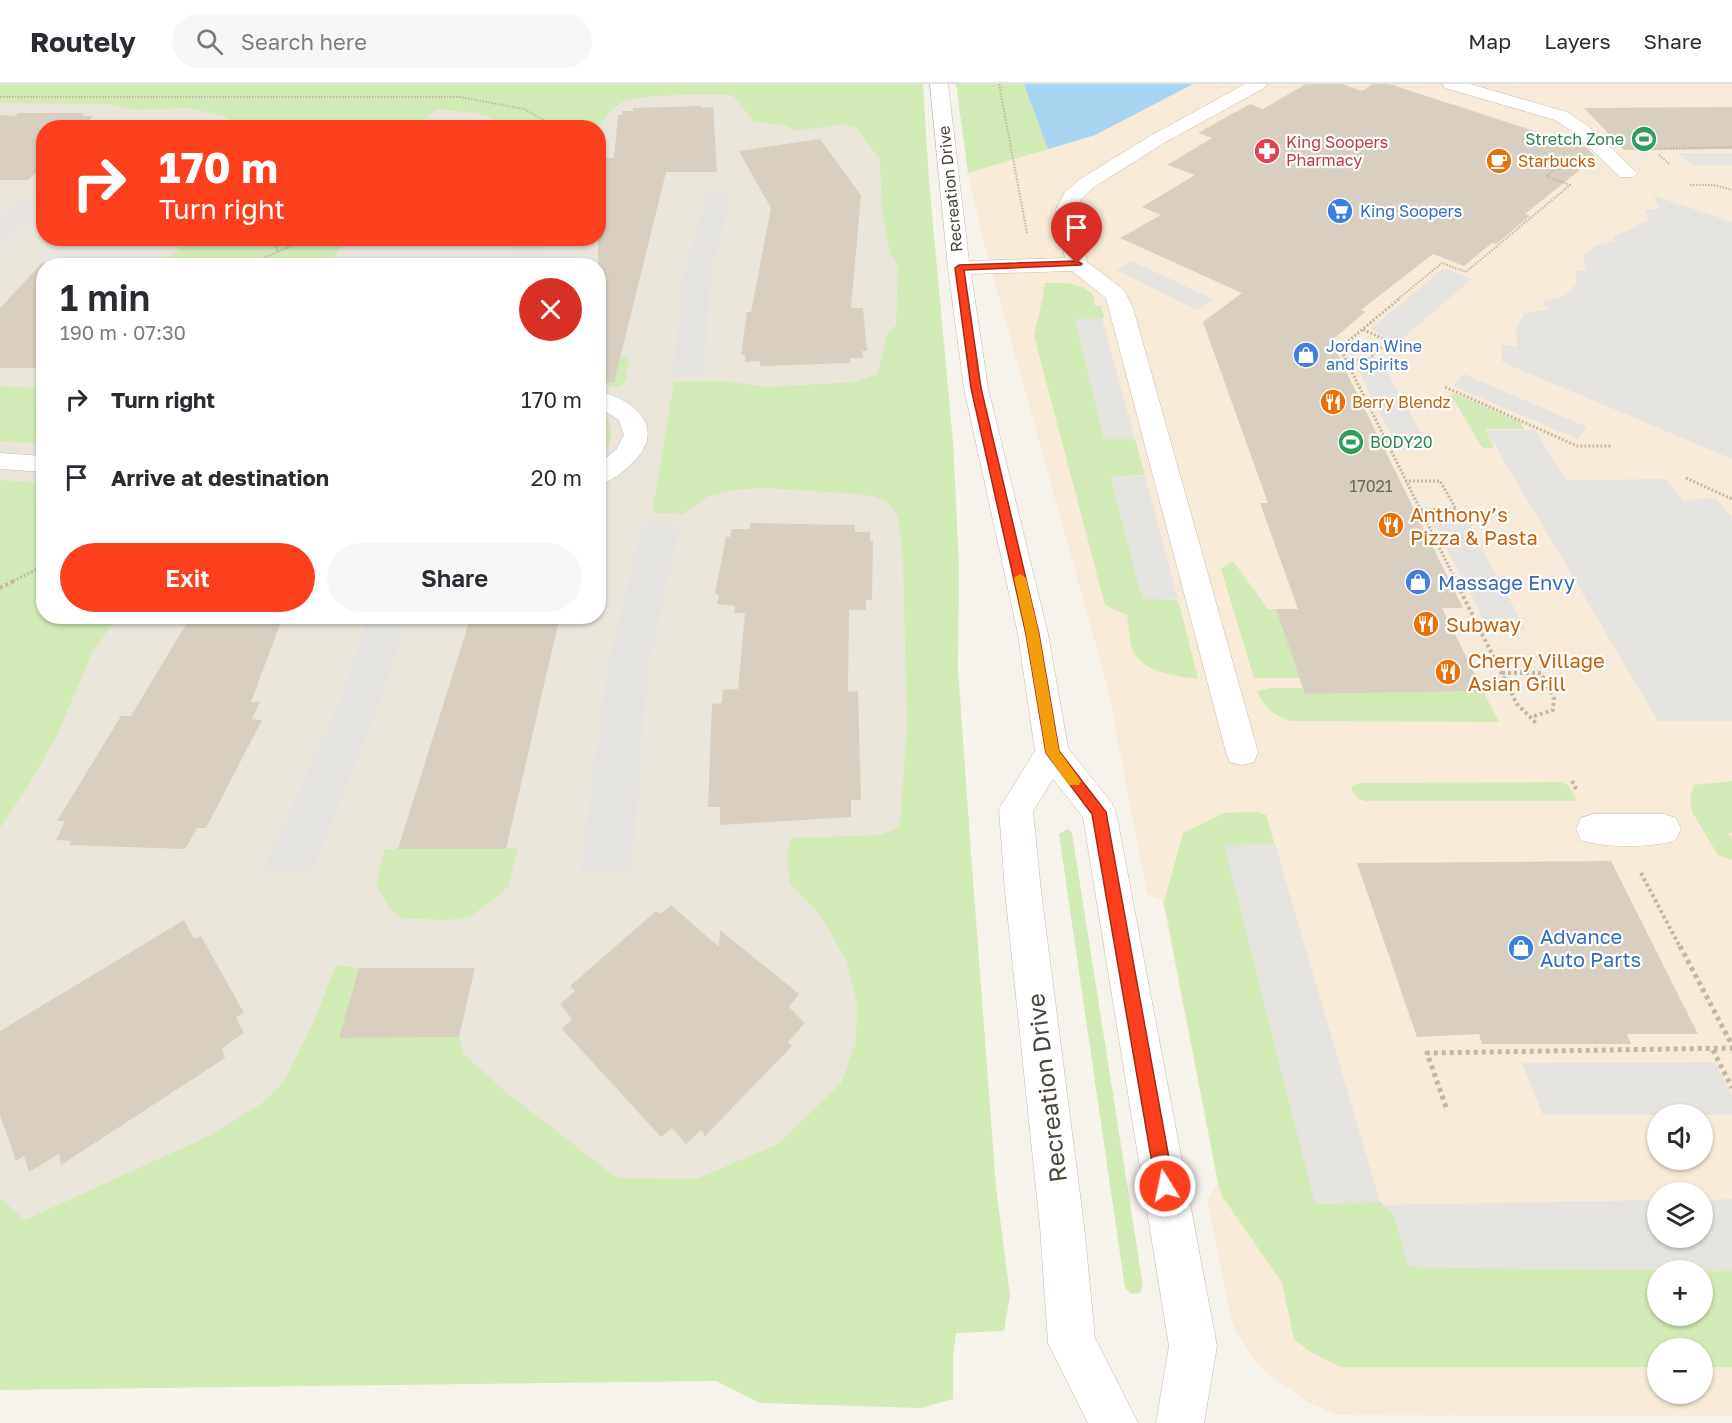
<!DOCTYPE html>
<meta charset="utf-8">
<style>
:root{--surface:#fff;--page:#f7f7f7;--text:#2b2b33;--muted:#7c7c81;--line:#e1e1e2;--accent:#fc3f1d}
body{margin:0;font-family:"Golos Text",sans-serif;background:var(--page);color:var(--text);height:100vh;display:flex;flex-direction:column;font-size:22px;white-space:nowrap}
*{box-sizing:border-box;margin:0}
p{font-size:20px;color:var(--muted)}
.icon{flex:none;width:33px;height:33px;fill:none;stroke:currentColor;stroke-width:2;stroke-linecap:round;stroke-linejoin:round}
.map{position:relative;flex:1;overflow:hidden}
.side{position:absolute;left:36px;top:174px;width:570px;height:366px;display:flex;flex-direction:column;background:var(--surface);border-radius:24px;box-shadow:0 2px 4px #0004}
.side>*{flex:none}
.hud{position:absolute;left:36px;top:36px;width:570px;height:126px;border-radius:24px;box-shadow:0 2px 4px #0004;background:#fc3f1d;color:#fff;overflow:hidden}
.fabs{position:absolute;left:1647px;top:1020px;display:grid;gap:12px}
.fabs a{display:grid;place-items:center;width:66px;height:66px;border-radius:50%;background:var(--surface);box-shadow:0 2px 4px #0004;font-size:30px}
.pin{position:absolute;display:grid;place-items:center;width:51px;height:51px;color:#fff;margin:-62px -26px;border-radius:50% 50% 50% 0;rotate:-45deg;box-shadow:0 0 6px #0007}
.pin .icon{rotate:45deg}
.me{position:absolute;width:66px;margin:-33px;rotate:350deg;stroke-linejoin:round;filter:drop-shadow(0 0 4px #0008)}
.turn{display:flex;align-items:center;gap:21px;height:126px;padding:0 24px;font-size:27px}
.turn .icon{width:78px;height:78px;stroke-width:2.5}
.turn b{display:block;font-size:42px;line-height:51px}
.round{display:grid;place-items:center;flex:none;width:63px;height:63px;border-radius:32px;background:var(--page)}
.headline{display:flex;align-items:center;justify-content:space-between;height:102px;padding:0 24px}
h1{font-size:36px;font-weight:600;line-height:45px}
.action{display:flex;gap:12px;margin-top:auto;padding:12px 24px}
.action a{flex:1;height:69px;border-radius:36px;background:var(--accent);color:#fff;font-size:24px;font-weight:600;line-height:69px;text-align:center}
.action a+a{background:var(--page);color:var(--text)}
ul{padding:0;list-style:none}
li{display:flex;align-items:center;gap:18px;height:78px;padding:0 24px}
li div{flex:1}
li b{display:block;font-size:22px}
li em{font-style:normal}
header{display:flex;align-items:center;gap:36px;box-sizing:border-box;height:84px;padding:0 30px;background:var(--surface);border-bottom:2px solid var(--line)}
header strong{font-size:28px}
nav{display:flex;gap:33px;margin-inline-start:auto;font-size:21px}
.search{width:420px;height:54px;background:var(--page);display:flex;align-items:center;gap:15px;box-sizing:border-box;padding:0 21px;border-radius:33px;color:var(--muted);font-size:22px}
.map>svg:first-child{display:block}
.residential{fill:#eae5da;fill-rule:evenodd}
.commercial{fill:#f7ead8;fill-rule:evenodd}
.green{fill:#d2eab5;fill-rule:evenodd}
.parking{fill:#e5e3e0}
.water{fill:#a9d4f2}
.building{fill:#d8cfc1}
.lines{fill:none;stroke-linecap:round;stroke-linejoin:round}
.minor-casing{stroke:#c2bbae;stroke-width:1}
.path-far3{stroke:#c4b79f;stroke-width:2;stroke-dasharray:1.5 1.5;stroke-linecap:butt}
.path-far2{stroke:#c4b79f;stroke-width:3;stroke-dasharray:2 2;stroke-linecap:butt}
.path-far1{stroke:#c4b79f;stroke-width:4;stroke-dasharray:3 3;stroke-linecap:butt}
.path{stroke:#c4b79f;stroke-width:5;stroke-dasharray:4 4;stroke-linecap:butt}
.minor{fill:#fff;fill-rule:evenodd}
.route{fill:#fc3f1d;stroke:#a42913;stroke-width:1.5}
.slow{fill:#f59e0b}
.labels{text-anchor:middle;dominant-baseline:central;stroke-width:4.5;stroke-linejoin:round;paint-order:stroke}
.far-leisure-label{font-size:16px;fill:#27864d;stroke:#fff;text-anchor:end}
.far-health-label{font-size:16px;fill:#be3a42;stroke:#fff;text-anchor:start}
.far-food-label{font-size:16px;fill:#c56008;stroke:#fff;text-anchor:start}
.far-street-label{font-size:16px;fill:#4b4439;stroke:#fff}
.far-shop-label{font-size:16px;fill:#366cbe;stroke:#fff;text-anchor:start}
.number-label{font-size:16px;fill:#6e675b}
.food-label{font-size:20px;fill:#c56008;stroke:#fff;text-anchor:start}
.shop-label{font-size:20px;fill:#366cbe;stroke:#fff;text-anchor:start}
.near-street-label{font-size:24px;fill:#4b4439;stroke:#fff}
</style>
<header>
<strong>Routely</strong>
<div class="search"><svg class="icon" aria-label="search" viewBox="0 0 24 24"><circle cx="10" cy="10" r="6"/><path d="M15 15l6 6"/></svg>Search here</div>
<nav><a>Map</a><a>Layers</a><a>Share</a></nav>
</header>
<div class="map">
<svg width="1732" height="1339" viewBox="0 0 1732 1339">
<rect width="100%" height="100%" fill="#f6f3ec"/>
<path class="residential" d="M903,8L971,1078L0,1232V10ZM44,44H598V154H44ZM44,182H598V532H44Z"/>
<path class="commercial" d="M1193,0H1732V1332L1337,1331L1306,1317L1258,1282L1232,1239L1207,1116L1218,1099L1162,816L1147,810L1108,605L982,152L968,89L1095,51ZM1658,1030H1702V1076H1658ZM1658,1108H1702V1154H1658ZM1658,1186H1702V1232H1658ZM1658,1264H1702V1310H1658Z"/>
<g class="green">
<path d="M0,0H923L929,97L953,358L959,481L958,585L971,769L996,1103L1010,1211L1004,1247L956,1249L953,1272V1315L921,1324L760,1319L716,1297L0,1306V1114L25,1136L211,1051L262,1019L283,999L313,939L336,881L359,884L340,954L459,953L464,970L507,1009L617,1094L696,1095L778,1060L841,999L856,959L857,918L846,876L821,832L790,800L787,771L790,754L882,751L900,742L907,644L903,476L898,432L890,420L876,413L859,410L765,404L733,406L707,413L683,430L652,429L674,298L726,297L766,303L855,298L877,290L888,249L896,241L898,182L890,169L882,128L880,75L856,44L842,40L797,47L784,41L754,38L733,12C715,9 641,11 625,17C611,23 606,32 598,44L517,43L475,29L436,25L416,43H240L226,33L189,24L134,26L111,20L0,19Z"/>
<path d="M956,0H1193L1095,51L968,89Z"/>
<path d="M191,155V154L346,155L330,181H159Z"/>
<path d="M1044,199C1062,199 1080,197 1093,211L1095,222H1101L1104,233L1102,235L1075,236L1104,354L1135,355L1145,391L1111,393L1142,514L1176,516L1179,519L1198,595C1177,592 1141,589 1132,564C1129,554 1129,541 1127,531L1105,521L1034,252L1044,208L1043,203H1046Z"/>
<path d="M621,272L629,274L626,295L620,303L599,301V275L620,276Z"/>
<path d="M0,302L43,304V360L0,357Z"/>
<path d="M1455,310L1520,338L1524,345H1485L1494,363L1485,365L1480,360L1451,311Z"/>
<path d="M599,330C618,341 613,360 599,372Z"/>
<path d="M0,396L43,399L44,532L117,533L91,571L58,649L30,699L0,744Z"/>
<path d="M1233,477L1268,525H1276L1300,594H1254L1221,485Z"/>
<path d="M1270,604H1303L1305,610L1483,607L1499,638L1291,637C1274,632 1264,623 1257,607Z"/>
<path d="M1732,697V749H1728L1732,756V776L1718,771L1692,728L1690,713L1694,701Z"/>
<path d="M1561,698L1569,702L1577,717H1365L1359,715L1352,707V702L1359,699Z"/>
<path d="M1258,728L1266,731L1274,759L1271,761L1315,1120L1380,1118L1393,1129L1409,1183L1732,1187V1283H1703L1702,1264H1658L1657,1283H1341L1312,1269L1294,1255L1282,1199L1222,1112L1218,1099L1164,818L1183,749L1224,729ZM1658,1186H1702V1232H1658Z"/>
<path d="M1068,745L1072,749L1143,1202L1140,1209L1131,1210L1125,1204L1059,750Z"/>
<path d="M518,764L508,803L492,817L469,833L446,836L401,834L389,824L376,799L385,765Z"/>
</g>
<g class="parking">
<path d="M1679,69H1732V81H1691Z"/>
<path d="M707,110H732L710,192L705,290L673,291L683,193Z"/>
<path d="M28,112H43V122L0,162V137Z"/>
<path d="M1654,112L1732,138V375L1502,278V261L1518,263L1515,246L1524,230L1549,225L1542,218L1564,212L1577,200L1575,186L1586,187L1583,172L1596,161L1616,157L1612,152L1632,145L1648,135L1645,126L1659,125Z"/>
<path d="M515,155H546L536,181H508Z"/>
<path d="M1132,177L1213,215L1197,226L1116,186Z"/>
<path d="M1444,184L1472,195L1397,259L1370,245Z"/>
<path d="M1075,235H1102L1135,355H1104Z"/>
<path d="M1355,280H1383L1430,366H1399Z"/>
<path d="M1463,290H1464L1587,343L1577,355L1453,302Z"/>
<path d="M1486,346H1535L1566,396L1666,395L1683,416L1716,414L1732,434V637H1658Z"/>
<path d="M1145,392L1178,515H1142L1111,393Z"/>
<path d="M1463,429L1526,546H1489L1429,430Z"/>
<path d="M643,438L680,440L647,590L632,786L580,788L607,585Z"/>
<path d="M368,533H409L379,620L312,788H262L340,616Z"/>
<path d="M1275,760L1380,1118L1315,1120L1224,761Z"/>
<path d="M1715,978L1732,1012V1031H1543L1522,979Z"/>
<path d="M1732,1115V1187L1409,1183L1393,1129L1384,1121L1657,1116L1658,1154H1702L1703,1116Z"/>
</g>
<path class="water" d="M1024,0H1193L1095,51L1048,65Z"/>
<g class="building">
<path d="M1306,0H1342L1362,7L1373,0H1389L1587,64L1596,73L1525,130L1530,132L1496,160L1492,159L1464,182L1433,170L1361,226L1365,228L1331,257L1463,524H1442L1483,607L1305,610L1276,525H1298L1260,419H1268L1203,238L1242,209L1120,154L1161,131L1142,123L1195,91L1167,81L1212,54L1198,49L1250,20L1263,25Z"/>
<path d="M701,22V24L713,23L717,88H666L614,299L598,297V74H614L618,31H622V27H633V24Z"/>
<path d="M1732,23V65L1624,66L1584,24Z"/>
<path d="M18,29H84L82,32H93L82,44H44V81L28,96H0V31L15,32Z"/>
<path d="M820,55L861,111L851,224H863L867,267H862L863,274H850V279L760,282V277L745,278V271H741L747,228H751L771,124L739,67Z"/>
<path d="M44,177V284H0V224Z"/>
<path d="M750,439L855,441V448H870V457H873L872,516H866V526H849L848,608L858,607L861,716H851V733L720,741V723H708L712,620L722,619L723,606L738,605L745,529H734L735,522L717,520L719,511L715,510L726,453H730L732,445H750Z"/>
<path d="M191,532H283L251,618H260L252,635L262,636L206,744H197L185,765L69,761L71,757L56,756L65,737H57L121,632H131Z"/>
<path d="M471,532H560L506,765H398Z"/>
<path d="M1611,777L1698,950H1627L1631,960H1482L1479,950L1417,953L1357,779Z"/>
<path d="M671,821L719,863L720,846L799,910L789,923L805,939L788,958L792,962L705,1052L701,1046L686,1060L672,1044L661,1053L562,945L572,935L560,920L575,907L570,902L656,827L661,830Z"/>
<path d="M184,836L194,855L201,852L244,929L236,933L244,949L222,964L225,974L61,1081L59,1070L29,1088L24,1072L16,1077L0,1031V947Z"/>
<path d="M359,884H475L459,953L339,954Z"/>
</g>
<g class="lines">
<g class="minor-casing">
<g id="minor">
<path d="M930,0H948L969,177L1065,174L1056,125L1065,108L1080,95L1152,51L1245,0H1267L1264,4L1164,59L1094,103L1081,115L1076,125L1087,178L1124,206L1133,224L1258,668L1254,678L1242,681L1230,678L1226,668L1106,214L1072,187L971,190L988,304L1048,550L1068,664L1111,718L1116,728L1217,1262L1204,1339H1156L1169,1262L1083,733L1053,695L1033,727L1041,807L1084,1142L1095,1254L1138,1339H1088L1048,1259L1040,1142L1005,807L999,725L1035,667L1018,550L964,304L948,184Z"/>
<path d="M1442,0H1470L1567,28L1588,42L1637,89L1634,93H1620L1576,50L1555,36L1445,4Z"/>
<path d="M598,307C637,316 669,347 630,381C621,390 611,397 598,401V380L616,366L624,351L619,336L598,323Z"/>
<path d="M0,369L44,372V388L0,385Z"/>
<path d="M1593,730H1664L1676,734L1681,745L1676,756C1654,764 1603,764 1581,756L1576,745L1581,734Z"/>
</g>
</g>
<g class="path-far3">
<path d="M999,0L1027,149"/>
<path d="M0,13H460L524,25L558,44"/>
<path d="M1652,65L1732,63"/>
<path d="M1659,71L1670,81"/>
<path d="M1690,101H1714L1732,106"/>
<path d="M272,154L278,167"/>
<path d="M245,182L291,162L326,154"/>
<path d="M1397,216L1442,179L1466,188L1570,101L1546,92L1565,78"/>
</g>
<g class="path-far2">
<path d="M1399,215L1340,264L1456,497"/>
<path d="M1345,276H1368L1388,257L1362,245"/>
<path d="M1445,303L1577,362H1612"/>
<path d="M1686,394L1732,415"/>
<path d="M1405,397H1440L1456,425L1419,426"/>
<path d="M13,497L44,482"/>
</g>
<g class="path-far1">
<path d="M1455,496L1517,620L1536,639"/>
<path d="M0,504L16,496"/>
<path d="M1502,589H1541L1554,615L1553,626L1531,633"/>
<path d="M1572,697L1577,707"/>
<path d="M1641,789L1680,863"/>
</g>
<g class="path">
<path d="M1680,862L1732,961"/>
<path d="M1713,966L1732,1004"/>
<path d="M1446,1023L1427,969L1732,964"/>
</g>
<use href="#minor" class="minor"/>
</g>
<path class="route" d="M1077,177L1082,180L1081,181L964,186L981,304L1039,550L1059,667L1106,728L1174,1102L1171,1109L1165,1111L1159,1109L1156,1102L1092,730L1046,669L1026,550L971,304L955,184L959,181Z"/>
<path class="slow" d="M1020,490L1026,494L1039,550L1059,667L1081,697L1079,701H1069L1046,669L1026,550L1014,494Z"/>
<defs>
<g id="stadium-disc" transform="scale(1.35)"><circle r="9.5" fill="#2e9e5b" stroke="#fff"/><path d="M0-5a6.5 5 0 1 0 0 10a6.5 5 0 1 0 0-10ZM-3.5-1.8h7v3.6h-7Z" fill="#fff"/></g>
<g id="pharmacy-disc" transform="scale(1.35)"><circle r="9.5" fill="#e0444e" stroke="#fff"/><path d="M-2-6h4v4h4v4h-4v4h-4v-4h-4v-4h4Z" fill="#fff"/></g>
<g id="cafe-disc" transform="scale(1.35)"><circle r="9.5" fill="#e8710a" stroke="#fff"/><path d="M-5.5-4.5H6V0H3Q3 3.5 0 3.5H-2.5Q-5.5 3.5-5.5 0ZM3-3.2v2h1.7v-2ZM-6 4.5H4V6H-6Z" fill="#fff"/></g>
<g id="supermarket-disc" transform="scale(1.35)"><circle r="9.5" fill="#3f7fe0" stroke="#fff"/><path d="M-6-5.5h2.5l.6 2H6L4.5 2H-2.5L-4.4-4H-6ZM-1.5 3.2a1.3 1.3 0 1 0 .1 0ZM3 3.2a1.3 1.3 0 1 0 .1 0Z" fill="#fff"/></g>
<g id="shop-disc" transform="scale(1.35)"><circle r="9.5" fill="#3f7fe0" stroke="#fff"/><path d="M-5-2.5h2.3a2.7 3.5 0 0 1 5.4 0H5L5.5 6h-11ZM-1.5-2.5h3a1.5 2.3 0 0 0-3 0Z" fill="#fff"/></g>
<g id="restaurant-disc" transform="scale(1.35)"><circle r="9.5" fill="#e8710a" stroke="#fff"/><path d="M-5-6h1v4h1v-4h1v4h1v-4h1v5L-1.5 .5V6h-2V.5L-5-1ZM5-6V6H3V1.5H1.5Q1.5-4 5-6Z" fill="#fff"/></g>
</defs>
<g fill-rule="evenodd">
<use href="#stadium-disc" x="1644" y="55"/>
<use href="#pharmacy-disc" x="1267" y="67"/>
<use href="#cafe-disc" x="1499" y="77"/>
<use href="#supermarket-disc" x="1340" y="127"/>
<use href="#shop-disc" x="1306" y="271"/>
<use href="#restaurant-disc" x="1333" y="318"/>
<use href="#stadium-disc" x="1351" y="358"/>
<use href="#restaurant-disc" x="1391" y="441"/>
<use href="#shop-disc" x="1418" y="498"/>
<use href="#restaurant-disc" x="1426" y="540"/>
<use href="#restaurant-disc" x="1448" y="588"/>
<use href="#shop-disc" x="1521" y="864"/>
</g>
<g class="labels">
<g class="far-leisure-label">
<text x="1624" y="55">Stretch Zone</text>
<text x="1370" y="358" text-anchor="start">BODY20</text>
</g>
<g class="far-health-label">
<text x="1286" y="58">King Soopers<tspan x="1286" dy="18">Pharmacy</tspan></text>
</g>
<g class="far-food-label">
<text x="1518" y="77">Starbucks</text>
<text x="1352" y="318">Berry Blendz</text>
</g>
<g class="far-street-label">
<text transform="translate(950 105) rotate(-96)">Recreation Drive</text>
</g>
<g class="far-shop-label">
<text x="1360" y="127">King Soopers</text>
<text x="1326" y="262">Jordan Wine<tspan x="1326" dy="18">and Spirits</tspan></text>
</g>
<g class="number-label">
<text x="1371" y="402">17021</text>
</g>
<g class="food-label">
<text x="1410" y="430">Anthony’s<tspan x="1410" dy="23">Pizza &amp; Pasta</tspan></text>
<text x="1446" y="540">Subway</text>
<text x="1468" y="576">Cherry Village<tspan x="1468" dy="23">Asian Grill</tspan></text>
</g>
<g class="shop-label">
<text x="1438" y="498">Massage Envy</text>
<text x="1540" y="852">Advance<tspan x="1540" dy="23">Auto Parts</tspan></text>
</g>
<g class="near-street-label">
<text transform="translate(1046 1004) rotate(-97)">Recreation Drive</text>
</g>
</g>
</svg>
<div class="fabs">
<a><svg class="icon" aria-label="sound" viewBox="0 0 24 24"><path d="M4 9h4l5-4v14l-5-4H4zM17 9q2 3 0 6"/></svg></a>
<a><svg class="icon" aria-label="layers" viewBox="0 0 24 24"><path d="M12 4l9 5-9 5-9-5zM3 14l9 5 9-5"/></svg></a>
<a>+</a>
<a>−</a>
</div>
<div class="pin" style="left:1077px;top:180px;background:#d93025"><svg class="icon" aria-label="arrive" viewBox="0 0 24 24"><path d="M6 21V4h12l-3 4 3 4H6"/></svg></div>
<svg class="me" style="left:1165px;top:1102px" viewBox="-20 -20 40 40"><circle r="17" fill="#fc3f1d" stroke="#fff" stroke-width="3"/><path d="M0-11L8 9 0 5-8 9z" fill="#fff"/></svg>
<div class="hud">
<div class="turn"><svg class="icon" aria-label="right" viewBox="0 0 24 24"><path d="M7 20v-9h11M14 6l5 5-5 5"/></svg><div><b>170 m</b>Turn right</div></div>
</div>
<section class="side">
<div class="headline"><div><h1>1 min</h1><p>190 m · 07:30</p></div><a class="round" style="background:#d93025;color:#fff"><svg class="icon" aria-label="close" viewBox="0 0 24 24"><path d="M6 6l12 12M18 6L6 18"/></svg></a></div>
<ul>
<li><svg class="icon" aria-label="right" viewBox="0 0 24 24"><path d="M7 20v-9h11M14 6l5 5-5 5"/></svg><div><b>Turn right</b></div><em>170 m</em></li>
<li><svg class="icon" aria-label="arrive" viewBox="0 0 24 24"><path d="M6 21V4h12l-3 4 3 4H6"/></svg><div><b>Arrive at destination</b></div><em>20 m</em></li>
</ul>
<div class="action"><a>Exit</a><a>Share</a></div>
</section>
</div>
